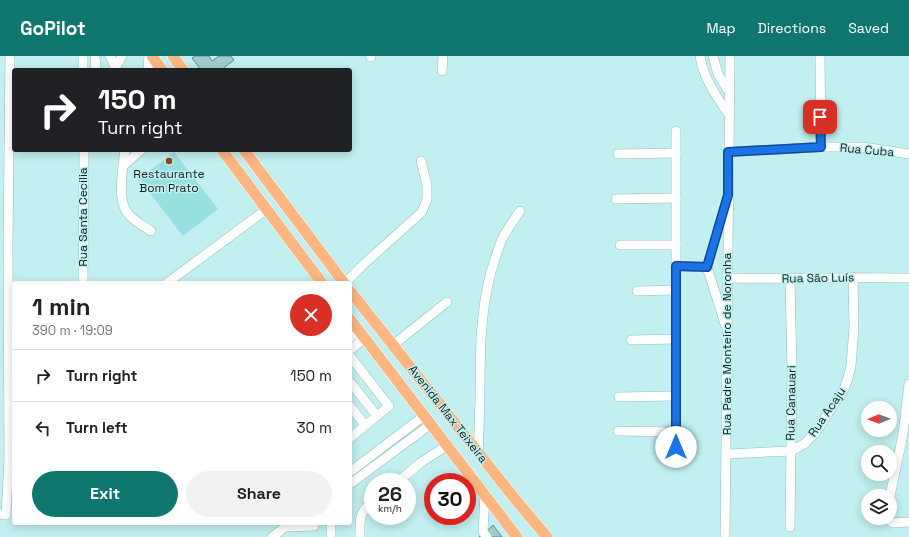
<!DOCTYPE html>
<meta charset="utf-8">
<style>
:root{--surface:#fff;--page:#f2f2f2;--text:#222;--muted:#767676;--line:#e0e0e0;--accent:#0f766e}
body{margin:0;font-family:"Space Grotesk",sans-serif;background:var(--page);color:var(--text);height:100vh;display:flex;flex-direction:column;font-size:15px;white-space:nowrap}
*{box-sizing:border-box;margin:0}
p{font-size:13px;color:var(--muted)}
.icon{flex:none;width:22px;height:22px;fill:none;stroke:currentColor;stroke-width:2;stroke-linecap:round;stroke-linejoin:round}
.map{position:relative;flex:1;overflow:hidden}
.details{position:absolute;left:12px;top:225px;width:340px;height:244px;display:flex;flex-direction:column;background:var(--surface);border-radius:4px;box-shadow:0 2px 10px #0003}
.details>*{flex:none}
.banner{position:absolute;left:12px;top:12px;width:340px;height:84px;border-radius:4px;box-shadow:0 2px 10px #0003;background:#202124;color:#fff;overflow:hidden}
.needle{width:26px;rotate:269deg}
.tools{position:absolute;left:861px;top:345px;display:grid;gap:8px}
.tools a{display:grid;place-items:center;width:36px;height:36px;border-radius:50%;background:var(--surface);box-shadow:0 2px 10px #0003;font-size:20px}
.speed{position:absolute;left:364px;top:417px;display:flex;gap:8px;font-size:20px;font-weight:700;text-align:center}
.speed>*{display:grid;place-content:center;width:52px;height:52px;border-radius:50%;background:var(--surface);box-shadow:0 2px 10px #0003;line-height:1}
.speed small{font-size:10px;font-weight:400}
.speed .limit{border:6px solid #d22;background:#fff;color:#111}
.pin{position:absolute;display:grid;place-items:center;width:34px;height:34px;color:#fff;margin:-17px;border-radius:8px;box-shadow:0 2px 6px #0006}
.me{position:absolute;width:44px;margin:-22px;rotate:0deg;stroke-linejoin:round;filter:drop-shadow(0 0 3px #0008)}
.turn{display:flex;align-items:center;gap:14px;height:84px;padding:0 20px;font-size:18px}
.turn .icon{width:52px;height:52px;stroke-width:2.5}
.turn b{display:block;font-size:28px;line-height:34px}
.round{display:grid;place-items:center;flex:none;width:42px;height:42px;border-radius:21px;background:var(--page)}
.head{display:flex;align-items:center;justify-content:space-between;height:68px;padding:0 20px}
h1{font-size:24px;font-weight:800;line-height:30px}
.cta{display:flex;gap:8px;margin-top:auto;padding:8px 20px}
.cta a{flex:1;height:46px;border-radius:24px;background:var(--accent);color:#fff;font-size:16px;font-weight:800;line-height:46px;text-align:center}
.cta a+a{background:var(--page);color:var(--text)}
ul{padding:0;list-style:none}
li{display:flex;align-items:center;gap:12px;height:52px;padding:0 20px;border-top:1px solid var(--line)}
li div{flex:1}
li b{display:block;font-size:15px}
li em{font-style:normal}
header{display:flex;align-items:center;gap:24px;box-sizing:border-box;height:56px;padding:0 20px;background:var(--accent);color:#fff}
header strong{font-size:19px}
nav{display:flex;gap:22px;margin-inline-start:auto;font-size:14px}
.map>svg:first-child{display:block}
.green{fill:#97e0e0}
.building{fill:#a1cccc;stroke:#628c8d}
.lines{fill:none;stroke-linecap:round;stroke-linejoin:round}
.minor-casing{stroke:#93bebf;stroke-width:10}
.major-casing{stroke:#fff;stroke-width:12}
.minor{stroke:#fff;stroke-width:9}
.major{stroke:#fbb682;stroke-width:11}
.route-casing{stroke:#114b97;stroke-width:10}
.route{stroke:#1a73e8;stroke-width:7}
.poi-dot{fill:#8a4816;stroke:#c2efef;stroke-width:1.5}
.labels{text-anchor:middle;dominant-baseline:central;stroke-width:3;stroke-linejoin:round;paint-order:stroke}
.street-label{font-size:12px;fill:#102222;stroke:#c2efef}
.poi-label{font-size:12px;fill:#102222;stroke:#c2efef}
</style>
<header>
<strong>GoPilot</strong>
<nav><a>Map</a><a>Directions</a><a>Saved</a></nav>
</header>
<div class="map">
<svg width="909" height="481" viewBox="0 0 909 481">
<rect width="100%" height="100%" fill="#c2efef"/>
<path class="green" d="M174,96L218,153L183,180L139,123Z"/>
<g class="building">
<path d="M195,0H209L212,5L219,0H231L234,4L221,14H201L192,2Z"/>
<path d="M493,469L502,481H479L488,474Z"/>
</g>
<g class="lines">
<g class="minor-casing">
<g id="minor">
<path d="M83,0V14"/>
<path d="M95,0L96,14"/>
<path d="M110,0L115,11"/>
<path d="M700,0C703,22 717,41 729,59"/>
<path d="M713,0L718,18L729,36"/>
<path d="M820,0L821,91"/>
<path d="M371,1V0"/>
<path d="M114,14L122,0"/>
<path d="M148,14L149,0"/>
<path d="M442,15L443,0"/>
<path d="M676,75V391"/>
<path d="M125,94C123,110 118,139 125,153C130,163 142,169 151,175"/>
<path d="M728,96L821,91H856L870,92L909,98"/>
<path d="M618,98L676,97"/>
<path d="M123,110L141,94"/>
<path d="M616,143L676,142"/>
<path d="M725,150L707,211L725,268"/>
<path d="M620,189H676"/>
<path d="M676,210L707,211"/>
<path d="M728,222C788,223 849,221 909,222"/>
<path d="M790,223L792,313L790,471"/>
<path d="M83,227L84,94"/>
<path d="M167,227L267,153"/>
<path d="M345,227L364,208L422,156L427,143V129L421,105"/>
<path d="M637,235L676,234"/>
<path d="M350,282L359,275"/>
<path d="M631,284L676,283"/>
<path d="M393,289L447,246"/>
<path d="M350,294L365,282"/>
<path d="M350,300L389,350L350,382"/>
<path d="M350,326L377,360"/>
<path d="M619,341L676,340"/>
<path d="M350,350L365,369"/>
<path d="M618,375L676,376"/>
<path d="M479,397C478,378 480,359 480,340C480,297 480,257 491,216C495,204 498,192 503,181C508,172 514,164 520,155"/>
<path d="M727,398L791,395L804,388L815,377L844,333L848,322L851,310L854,271L853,221"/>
<path d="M350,416L425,359"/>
<path d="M398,426L420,407L448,389"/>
<path d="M350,428L431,368"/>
<path d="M485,438L483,476L487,481"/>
<path d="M890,440L903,378L909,328"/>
<path d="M0,458L6,459L9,404L8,190L10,0"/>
<path d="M888,462V464L893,467L909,466"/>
<path d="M331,467V481"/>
<path d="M285,471L314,470"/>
<path d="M272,481L289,468"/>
<path d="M360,481C360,464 358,457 373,446"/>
<path d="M725,481L730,0"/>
</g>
</g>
<g class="major-casing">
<g id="major">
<path d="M152,0L162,14"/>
<path d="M173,0L183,14"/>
<path d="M222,94L322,227"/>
<path d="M244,94L344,227"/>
<path d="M350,235L515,443L547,481"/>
<path d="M350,263L517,481"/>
</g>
</g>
<use href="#minor" class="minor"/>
<use href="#major" class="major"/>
</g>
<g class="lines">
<g class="route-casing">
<path id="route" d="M676,391V210L707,211L728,139V96L821,91L820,61"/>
</g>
<use href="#route" class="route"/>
</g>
<circle class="poi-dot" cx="169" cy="105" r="4"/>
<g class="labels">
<g class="street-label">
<text transform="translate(867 94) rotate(5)">Rua Cuba</text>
<text transform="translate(83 161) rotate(-90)">Rua Santa Cecília</text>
<text transform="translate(818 222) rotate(-1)">Rua São Luís</text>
<text transform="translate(727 288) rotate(-90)">Rua Padre Monteiro de Noronha</text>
<text transform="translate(791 347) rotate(-89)">Rua Canauari</text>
<text transform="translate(827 356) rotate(-56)">Rua Acaju</text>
<text transform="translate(448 358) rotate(52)">Avenida Max Teixeira</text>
</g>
<g class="poi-label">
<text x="169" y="118">Restaurante<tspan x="169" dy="14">Bom Prato</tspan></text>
</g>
</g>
</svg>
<div class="tools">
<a><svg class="needle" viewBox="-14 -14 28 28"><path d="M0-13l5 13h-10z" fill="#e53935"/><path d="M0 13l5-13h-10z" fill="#767676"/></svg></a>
<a><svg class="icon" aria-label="search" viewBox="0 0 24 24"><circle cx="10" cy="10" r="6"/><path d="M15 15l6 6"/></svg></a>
<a><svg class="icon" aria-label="layers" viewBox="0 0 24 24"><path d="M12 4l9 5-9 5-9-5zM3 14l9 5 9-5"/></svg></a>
</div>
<div class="speed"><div>26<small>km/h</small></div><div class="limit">30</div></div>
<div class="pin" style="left:820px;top:61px;background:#d93025"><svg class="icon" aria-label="arrive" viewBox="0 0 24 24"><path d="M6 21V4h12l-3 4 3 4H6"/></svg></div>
<svg class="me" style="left:676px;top:391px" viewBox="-20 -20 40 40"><circle r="19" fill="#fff"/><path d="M0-13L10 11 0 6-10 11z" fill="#1a73e8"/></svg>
<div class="banner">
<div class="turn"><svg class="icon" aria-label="right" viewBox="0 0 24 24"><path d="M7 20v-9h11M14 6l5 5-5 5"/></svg><div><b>150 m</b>Turn right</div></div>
</div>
<section class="details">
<div class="head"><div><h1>1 min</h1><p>390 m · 19:09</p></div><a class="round" style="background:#d93025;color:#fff"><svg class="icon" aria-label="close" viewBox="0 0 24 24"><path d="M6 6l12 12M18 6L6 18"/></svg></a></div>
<ul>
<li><svg class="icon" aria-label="right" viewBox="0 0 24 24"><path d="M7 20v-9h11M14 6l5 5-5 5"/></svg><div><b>Turn right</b></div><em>150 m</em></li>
<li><svg class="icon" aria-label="left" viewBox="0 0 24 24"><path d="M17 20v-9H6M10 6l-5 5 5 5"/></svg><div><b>Turn left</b></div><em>30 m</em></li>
</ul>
<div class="cta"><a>Exit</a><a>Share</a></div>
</section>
</div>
